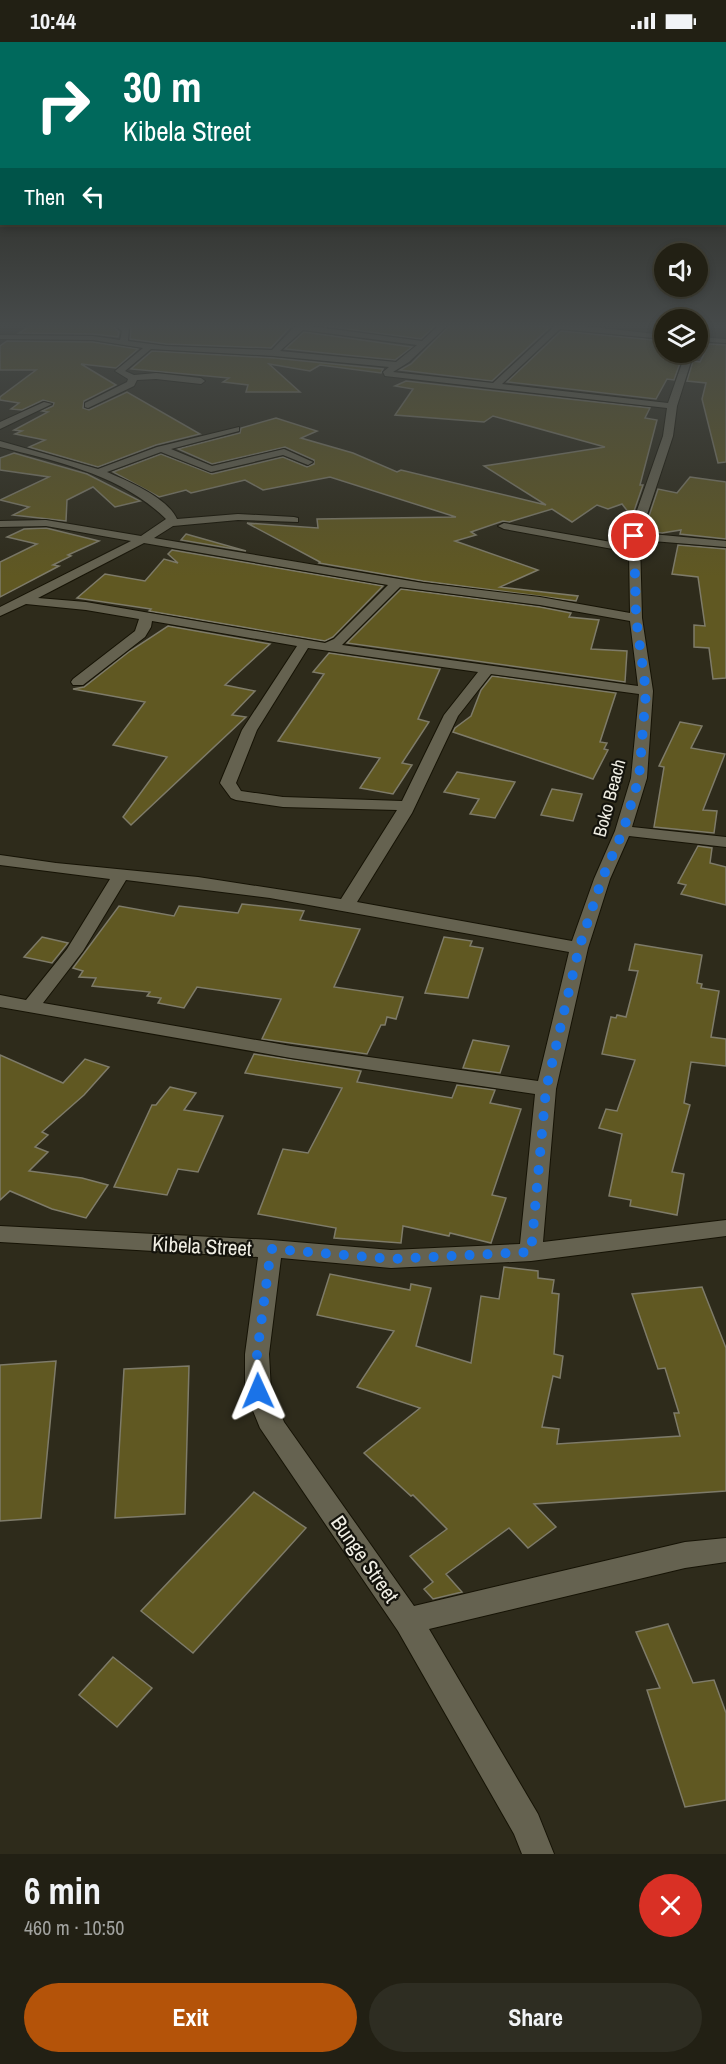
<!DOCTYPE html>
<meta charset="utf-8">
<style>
:root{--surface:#222014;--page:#2e2d22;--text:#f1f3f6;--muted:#a2a3a0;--line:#3f3e34;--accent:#b45309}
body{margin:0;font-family:"Archivo Narrow",sans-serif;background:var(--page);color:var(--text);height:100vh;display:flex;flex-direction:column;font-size:22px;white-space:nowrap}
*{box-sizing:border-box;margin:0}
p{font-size:20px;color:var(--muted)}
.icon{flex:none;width:33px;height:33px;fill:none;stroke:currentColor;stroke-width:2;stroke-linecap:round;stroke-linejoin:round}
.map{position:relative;height:1812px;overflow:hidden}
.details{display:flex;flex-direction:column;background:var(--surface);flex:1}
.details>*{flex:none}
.guide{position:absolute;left:0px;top:0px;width:726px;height:183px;box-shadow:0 3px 9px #0003,0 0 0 2px var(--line);background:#00695c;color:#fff;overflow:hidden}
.fabs{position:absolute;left:654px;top:201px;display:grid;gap:12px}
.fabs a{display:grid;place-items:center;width:54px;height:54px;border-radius:50%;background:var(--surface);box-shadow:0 3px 9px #0003,0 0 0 2px var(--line);font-size:30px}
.pin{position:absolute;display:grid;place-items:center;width:51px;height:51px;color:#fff;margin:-26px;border:3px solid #fff;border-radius:50%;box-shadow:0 2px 6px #0007}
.me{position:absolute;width:66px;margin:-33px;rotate:359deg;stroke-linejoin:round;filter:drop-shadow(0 0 4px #0008)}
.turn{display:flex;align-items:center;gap:21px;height:126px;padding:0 24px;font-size:27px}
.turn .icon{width:78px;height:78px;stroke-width:2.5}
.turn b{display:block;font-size:42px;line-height:51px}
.then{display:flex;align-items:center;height:57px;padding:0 24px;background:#0003;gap:12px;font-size:22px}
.round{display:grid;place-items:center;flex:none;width:63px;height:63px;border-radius:32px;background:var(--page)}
.head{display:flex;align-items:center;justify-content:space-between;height:102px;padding:0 24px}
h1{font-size:36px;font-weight:800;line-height:45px}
.primary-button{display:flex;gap:12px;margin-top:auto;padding:12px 24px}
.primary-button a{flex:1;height:69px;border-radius:36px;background:var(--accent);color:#fff;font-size:24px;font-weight:800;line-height:69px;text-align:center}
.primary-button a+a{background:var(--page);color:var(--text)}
.status{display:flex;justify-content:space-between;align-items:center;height:42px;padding:0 30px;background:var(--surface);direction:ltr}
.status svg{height:16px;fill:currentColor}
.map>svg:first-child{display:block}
.building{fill:#605822;stroke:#7e7b69;stroke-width:1.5}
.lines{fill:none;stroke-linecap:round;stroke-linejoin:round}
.street-casing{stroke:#161305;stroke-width:2}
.street{fill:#656250;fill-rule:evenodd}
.route{stroke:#1a73e8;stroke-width:10;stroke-dasharray:0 18}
.labels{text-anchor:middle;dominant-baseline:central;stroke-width:4.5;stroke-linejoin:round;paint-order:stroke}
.street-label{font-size:18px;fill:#f0eee4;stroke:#14130c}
.near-street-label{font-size:21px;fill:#f0eee4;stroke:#14130c}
</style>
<div class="status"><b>10:44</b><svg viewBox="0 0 49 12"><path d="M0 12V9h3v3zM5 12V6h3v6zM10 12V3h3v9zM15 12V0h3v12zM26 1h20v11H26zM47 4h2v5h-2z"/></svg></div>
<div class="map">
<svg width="726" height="1812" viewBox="0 0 726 1812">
<rect width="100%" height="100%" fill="#2e2b1b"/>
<g class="building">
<path d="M35,281H109L119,290L118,295L93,292L19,291Z"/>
<path d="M124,281H301L291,284L271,306L166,302L130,297L131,286Z"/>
<path d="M303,281H438L421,297Z"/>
<path d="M452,281H540L537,284L550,285L492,339L400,328L411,322Z"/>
<path d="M561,289L664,299V317L681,318L674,338L667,337L656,357L507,340Z"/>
<path d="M304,290L412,305L395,318L285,307Z"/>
<path d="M7,299L93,300L138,307L116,326L81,322L116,343L84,359L83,366L89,368L127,350L200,392L156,403L98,425L29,405L45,398L15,392L22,389L14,388L48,370L42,369L53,364L54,361L43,358L22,368L11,367L19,361L0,358V355L36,328H0V304Z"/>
<path d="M709,302L726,303V420L718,421L702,357L706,341L687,339L693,319L700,320Z"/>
<path d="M152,309L274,316L383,327L381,331L320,323L310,329L269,322L300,350H246L248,343L223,340L229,336L131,327Z"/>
<path d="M406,339L650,366L645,376L657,378L640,443H643L632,475L622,462L608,467L597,463L572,480L552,467L509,480L503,479L471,490L476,493L455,499L538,528L500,545L578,554L576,559L423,539L319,521L320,520L247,481L318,486L317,477L456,475L330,435L263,448L245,438L191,451L186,448L159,455L113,430L161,412L212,432L283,415L307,425L314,422V418L285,405L212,422L178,407L240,391L241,386L276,376L317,389L301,396L353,411L397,430L401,428L546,463L484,424L605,405L493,374L484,380L395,373L413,347L395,344Z"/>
<path d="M14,411L87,432L140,459L115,465L93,445L67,458L66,479L13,473L29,465L0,458L49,435L0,428V416Z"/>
<path d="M690,435L726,440V497L680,492L681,488L662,491L644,489L658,447L677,451Z"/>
<path d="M46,486L99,499L68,513L71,514L53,523L59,524L0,555V520L37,502L7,495L24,487Z"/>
<path d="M186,492L246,509L181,498Z"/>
<path d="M678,503L726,507V636L713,637L709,606L694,605V583L705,584L698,535L672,532Z"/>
<path d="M172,508L383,544L333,595L325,599L149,569L151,567L77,556L105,532L145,539L164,517L178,521L168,512Z"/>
<path d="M401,547L540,565L571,571L569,575L599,578L591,607L627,609L625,640L347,601Z"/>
<path d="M168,584L270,602L225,643L255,649L232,673L246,675L131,783L123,775L167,715L113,703L145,660L73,647L84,645L130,609Z"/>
<path d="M329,611L440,627L418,677L429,680L402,721L412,723L393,752L360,746L380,716L278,699L324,632L313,630Z"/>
<path d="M492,634L616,651L600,700L607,701L604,707L608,708L593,737L453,690L455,686L471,674L481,648Z"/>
<path d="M680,680L702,684L691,706L725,712L703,768L717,769L714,791L654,785L664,725L659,724Z"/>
<path d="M457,730L515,740L495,776L470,772L479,757L444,750Z"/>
<path d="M552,747L582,752L573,779L541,773Z"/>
<path d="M698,804L712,806L710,821L726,825V863L681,852L686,843L678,841Z"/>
<path d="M242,862L304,869L300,878L360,887L334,945L403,955L396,977L387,975L385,983H381L367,1012L262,997L281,957L197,945L184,966L158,961L161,956L147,954L150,950L92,944L96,936L79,935L83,929L73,926L119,864L174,874L179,864L238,871Z"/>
<path d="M42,895L68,901L52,921L24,915Z"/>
<path d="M444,895L472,899L470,904L483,906L468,956L425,951Z"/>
<path d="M635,902L702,913L697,941L702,942L701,946L719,949L711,995L726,997V1024L691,1020L684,1061L690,1063L672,1130L684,1132L677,1173L630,1164L631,1158L609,1154L622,1092L599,1086L606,1067L617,1069L635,1018L602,1012L611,975L616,976L617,973L626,975L638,929L629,928Z"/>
<path d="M473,998L509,1004L500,1031L463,1026Z"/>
<path d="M254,1012L361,1029L357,1040L452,1056L457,1043L495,1048L490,1061L521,1067L492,1153L506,1156L491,1201L450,1191L449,1194L403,1184L401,1201L334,1196L336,1186L258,1172L283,1107L308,1111L342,1046L245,1031Z"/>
<path d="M0,1013L63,1041L85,1017L109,1025L84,1053L42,1090L48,1093L35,1105L48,1110L29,1129L82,1136L108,1143L86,1176L52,1167L10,1149L0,1158Z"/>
<path d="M170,1045L196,1051L184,1068L223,1074L198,1130L178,1127L167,1153L114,1145L152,1063H156Z"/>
<path d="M504,1225L538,1229V1236L554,1238L552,1251L559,1252L554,1312L563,1314L560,1336L553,1334L542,1385L559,1387L557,1402L680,1394L674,1371H679L665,1326L658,1327L632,1252L702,1245L726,1306V1449L534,1462L556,1485L528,1506L509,1486L446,1532L462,1550L433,1557L424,1547L433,1540L410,1514L447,1487L413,1453L411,1454L364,1411L420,1366L357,1345L394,1289L317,1273L330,1232L410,1248L411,1242L431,1246L416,1304L471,1321L481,1254L499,1257Z"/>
<path d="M56,1319L41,1476L0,1479V1323Z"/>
<path d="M189,1324L185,1472L115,1476L124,1327Z"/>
<path d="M254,1450L306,1486L193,1611L141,1569Z"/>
<path d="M668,1582L693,1641L714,1638L726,1671V1758L685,1765L647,1648L660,1646L636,1590Z"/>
<path d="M113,1615L152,1646L117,1685L79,1653Z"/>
</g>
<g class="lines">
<g class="street-casing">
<g id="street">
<path d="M111,281H120L129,286L128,299L166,304L272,308L293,286L302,283L422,299L441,281H450L409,320L393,330L493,341L558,281L664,293V297L560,287L502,342L668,361L686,310H694L677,364L673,394L641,491L726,499V505L640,498L642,576L653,649L647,736L632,785L726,795V805L629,794L610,837L588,906L556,1047L543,1200L726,1178V1194L531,1219L391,1226L281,1216L269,1312L271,1349L284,1380L414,1564L685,1500L726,1496V1520L685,1526L429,1587L538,1772L554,1812H522L514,1792L398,1589L260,1386L245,1349V1312L258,1215L0,1200V1184L271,1198L391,1208L520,1202L535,1052L291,1016L0,965V953L26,958L67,907L110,837L0,823V813L56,821L198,835L341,857L397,768L283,765L236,758L231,756L220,741L242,688L297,604L152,579L151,585L145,595L83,643H73L71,640L73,637L135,589L139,577L86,568L26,562L0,574V565L131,499L46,484L0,485V479L46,478L141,494L166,477C121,433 59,420 0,405V399L98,427L157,405L239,385V389L171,407L212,424L284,407L313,420L308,423L283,413L211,430L161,410L107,430C128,439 168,456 177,477L238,472L294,475L298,476V480L238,478L173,484L154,496L423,541L540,555L630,571L629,510L504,487L498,484L504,481L628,503V494L663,394L667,366L385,334L383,330L389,325L274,314L151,307L125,329L134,333L156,331L201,336L205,339L201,342L156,337L137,338L134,344L88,366L85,365V361L127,340L128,337L115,329L143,306L93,298L0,297V293L93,294L120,298L122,289ZM303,288L417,303L396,320L280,309ZM144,501L388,543L334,597L325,601L86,560L38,556ZM400,545L540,563L630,579L638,644L342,603ZM308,606L478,630L444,673L402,759L283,755L241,749L236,741L257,688ZM491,632L639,652L631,736L615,789L594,837L572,899L357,860L412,771L458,674ZM126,838L270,856L569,910L538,1039L291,1004L43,961L83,909Z"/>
<path d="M698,295L726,297V301L698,299Z"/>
<path d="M44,360L52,362L0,387V380Z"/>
</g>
</g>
<use href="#street" class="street"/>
</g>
<linearGradient id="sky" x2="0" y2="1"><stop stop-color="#19180f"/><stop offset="0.53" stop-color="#464a4a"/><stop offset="1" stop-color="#464a4a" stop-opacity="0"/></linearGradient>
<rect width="726" height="535" fill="url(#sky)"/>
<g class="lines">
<path class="route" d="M258,1349L257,1312L271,1207L392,1217L531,1210L546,1047L579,906L602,837L623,789L639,736L646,649L636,576L634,494"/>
</g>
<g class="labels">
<g class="street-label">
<text transform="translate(609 756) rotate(-75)">Boko Beach</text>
</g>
<g class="near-street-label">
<text transform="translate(202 1204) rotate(3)">Kibela Street</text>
<text transform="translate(365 1517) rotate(55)">Bunge Street</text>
</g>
</g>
</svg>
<div class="fabs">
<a><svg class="icon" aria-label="sound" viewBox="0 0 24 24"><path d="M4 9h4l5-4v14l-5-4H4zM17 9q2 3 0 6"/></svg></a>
<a><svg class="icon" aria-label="layers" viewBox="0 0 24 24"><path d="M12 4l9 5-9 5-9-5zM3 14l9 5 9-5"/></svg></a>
</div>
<div class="pin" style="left:634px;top:494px;background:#d93025"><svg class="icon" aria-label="arrive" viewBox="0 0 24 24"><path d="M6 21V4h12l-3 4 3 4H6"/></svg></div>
<svg class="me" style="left:258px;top:1349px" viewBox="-20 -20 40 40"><path d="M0-17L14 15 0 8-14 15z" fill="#1a73e8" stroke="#fff" stroke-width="4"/></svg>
<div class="guide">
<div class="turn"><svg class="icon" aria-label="right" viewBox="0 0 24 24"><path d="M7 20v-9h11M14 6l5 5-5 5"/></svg><div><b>30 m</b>Kibela Street</div></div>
<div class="then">Then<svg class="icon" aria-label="left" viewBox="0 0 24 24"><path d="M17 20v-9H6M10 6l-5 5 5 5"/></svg></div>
</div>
</div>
<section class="details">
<div class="head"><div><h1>6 min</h1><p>460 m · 10:50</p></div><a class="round" style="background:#d93025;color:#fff"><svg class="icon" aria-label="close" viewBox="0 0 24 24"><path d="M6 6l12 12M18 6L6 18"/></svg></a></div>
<div class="primary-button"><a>Exit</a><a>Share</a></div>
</section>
